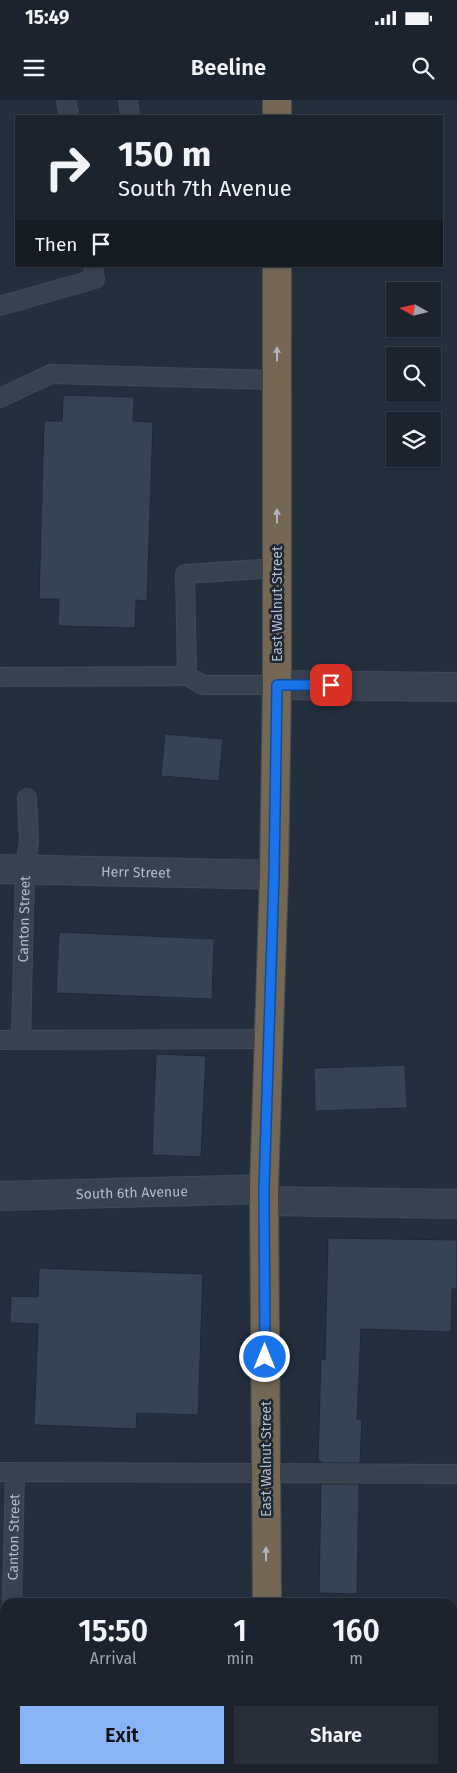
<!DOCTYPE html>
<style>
:root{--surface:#1b232e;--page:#282f3a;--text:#f1f3f6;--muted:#a0a4aa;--line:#39404a;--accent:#8ab4f8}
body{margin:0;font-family:"Fira Sans",sans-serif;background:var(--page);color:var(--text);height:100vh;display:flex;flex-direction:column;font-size:19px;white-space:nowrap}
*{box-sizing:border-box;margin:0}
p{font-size:16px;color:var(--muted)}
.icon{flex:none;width:28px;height:28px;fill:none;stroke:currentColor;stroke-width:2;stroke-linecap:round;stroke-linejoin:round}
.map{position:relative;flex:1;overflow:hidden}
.details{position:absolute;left:0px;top:1498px;width:458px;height:176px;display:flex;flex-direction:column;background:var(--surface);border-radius:15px 15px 0 0;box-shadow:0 1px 4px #0004,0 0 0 1px var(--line)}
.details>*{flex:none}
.guide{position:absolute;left:15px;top:15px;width:428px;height:152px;border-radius:0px;box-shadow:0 1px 4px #0004,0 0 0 1px var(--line);background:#1b232e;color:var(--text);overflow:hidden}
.needle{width:32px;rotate:278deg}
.buttons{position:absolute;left:386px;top:182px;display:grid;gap:10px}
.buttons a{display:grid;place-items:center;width:55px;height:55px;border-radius:0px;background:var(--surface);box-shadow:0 1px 4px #0004,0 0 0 1px var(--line);font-size:25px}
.pin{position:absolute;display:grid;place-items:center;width:42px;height:42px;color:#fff;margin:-21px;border-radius:10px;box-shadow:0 2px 8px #0006}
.me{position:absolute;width:55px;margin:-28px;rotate:0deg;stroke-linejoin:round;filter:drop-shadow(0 0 4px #0008)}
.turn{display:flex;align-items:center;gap:18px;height:105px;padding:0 20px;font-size:22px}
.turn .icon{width:65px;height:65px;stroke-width:2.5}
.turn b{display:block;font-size:35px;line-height:42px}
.then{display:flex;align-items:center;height:48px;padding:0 20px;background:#0003;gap:10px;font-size:19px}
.eta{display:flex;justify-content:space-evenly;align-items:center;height:85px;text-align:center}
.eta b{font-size:30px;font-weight:600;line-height:35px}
.primary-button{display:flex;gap:10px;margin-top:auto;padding:10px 20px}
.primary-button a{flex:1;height:58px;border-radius:0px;background:var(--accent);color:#111;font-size:20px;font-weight:600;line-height:58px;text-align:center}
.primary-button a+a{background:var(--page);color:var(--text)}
.status{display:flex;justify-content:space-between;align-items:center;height:35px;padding:0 25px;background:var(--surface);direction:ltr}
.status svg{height:14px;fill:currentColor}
header{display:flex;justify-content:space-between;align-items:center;height:65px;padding:0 20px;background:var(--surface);font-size:22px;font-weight:600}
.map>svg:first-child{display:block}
.building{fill:#364354;stroke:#1f2835}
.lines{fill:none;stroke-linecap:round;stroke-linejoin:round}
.lane-casing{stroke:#414a57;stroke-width:20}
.street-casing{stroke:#414a57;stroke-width:30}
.highway-casing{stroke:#434c59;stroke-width:30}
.lane{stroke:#38414e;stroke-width:18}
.street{stroke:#38414e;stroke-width:28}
.highway{stroke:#746855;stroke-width:28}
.oneway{fill:#aeb4bd}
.route-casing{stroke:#114b97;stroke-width:12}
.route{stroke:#1a73e8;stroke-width:9}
.labels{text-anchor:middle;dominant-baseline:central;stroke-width:5;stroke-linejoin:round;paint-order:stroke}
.street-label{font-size:14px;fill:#b4bcc9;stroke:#1d2633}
</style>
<div class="status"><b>15:49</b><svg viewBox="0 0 49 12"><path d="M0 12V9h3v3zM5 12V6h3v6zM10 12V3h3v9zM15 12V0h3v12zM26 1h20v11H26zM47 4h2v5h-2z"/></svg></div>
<header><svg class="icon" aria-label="menu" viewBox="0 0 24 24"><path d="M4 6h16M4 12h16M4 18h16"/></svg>Beeline<svg class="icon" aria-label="search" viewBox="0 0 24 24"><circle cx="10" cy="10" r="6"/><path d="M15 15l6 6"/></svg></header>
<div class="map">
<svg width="457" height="1673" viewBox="0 0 457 1673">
<rect width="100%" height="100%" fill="#242f3e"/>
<g class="building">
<path d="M63,295L134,297L133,321L153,322L147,501L136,500L135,528L58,526L59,499H39L44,321H62Z"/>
<path d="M165,634L223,639L219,681L161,676Z"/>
<path d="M59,832L214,839L212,899L56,893Z"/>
<path d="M156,954L206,956L201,1057L152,1055Z"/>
<path d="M405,965L407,1008L315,1011L314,968Z"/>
<path d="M328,1138L457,1140V1189H452L451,1232L361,1229L357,1319H362L360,1363H321V1361H318L321,1259H325Z"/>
<path d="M39,1168L203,1174L198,1315L137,1313L136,1329L34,1325L38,1224L10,1223L11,1196L38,1197Z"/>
<path d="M321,1384H359L357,1494L319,1493Z"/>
</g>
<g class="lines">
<g class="lane-casing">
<g id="lane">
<path d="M66,0L69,16"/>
<path d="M128,0L130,16"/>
<path d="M0,206L95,179L93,166"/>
<path d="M0,298L51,274L277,280"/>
<path d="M0,577L187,576"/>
<path d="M277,585H203L187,576L185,474L277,468"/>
<path d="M0,940L269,939"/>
<path id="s1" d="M21,940L25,769L29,742L27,698"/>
<path d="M0,1372L457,1374"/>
<path id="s2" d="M12,1502L15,1372"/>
<path d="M10,1673V1669"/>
</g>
</g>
<g class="street-casing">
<g id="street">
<path d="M277,585L457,587"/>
<path id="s3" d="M0,769L274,775"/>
<path id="s4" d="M0,1096L264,1089"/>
<path d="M264,1101L457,1104"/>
<path d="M452,1649L457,1650"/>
<path d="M0,1651H5"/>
</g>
</g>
<g class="highway-casing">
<g id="highway">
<path d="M277,16V0"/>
<path d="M267,1502L264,1089L274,775L277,585V166"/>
<path d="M267,1673V1669"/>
</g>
</g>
<use href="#lane" class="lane"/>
<use href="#street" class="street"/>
<use href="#highway" class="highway"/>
</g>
<defs><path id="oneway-solid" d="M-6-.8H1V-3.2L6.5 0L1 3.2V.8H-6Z" transform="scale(1.25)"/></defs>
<g class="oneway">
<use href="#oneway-solid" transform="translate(277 254) rotate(-90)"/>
<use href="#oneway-solid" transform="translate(277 416) rotate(-90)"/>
<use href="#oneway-solid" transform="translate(266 1454) rotate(-90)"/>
</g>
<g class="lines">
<g class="route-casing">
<path id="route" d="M265,1257L264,1089L274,775L277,585H331"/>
</g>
<use href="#route" class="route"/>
</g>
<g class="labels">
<g class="street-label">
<text transform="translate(277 504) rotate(-90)">East Walnut Street</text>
<text stroke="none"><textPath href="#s3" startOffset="136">Herr Street</textPath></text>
<text stroke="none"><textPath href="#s1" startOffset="121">Canton Street</textPath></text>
<text stroke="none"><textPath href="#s4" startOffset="132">South 6th Avenue</textPath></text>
<text transform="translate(266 1359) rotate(-90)">East Walnut Street</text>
<text stroke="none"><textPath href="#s2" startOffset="65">Canton Street</textPath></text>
</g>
</g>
</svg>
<div class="buttons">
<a><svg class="needle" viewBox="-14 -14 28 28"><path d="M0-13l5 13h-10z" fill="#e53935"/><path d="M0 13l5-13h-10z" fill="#a0a4aa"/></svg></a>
<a><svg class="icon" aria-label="search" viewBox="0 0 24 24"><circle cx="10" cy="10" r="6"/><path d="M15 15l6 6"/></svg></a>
<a><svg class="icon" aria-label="layers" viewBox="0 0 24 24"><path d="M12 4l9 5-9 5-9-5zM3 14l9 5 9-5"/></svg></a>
</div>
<div class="pin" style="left:331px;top:585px;background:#d93025"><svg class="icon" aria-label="arrive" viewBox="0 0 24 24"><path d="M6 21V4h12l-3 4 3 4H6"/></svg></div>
<svg class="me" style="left:265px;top:1257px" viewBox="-20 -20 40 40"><circle r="17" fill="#1a73e8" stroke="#fff" stroke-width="3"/><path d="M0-11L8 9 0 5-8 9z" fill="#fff"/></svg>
<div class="guide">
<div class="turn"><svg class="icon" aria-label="right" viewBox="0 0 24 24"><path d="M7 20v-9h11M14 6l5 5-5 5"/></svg><div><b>150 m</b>South 7th Avenue</div></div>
<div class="then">Then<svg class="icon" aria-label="arrive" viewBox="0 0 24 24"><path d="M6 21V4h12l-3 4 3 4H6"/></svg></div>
</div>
<section class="details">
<div class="eta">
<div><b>15:50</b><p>Arrival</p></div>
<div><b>1</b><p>min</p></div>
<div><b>160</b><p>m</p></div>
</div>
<div class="primary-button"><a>Exit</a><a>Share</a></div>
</section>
</div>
